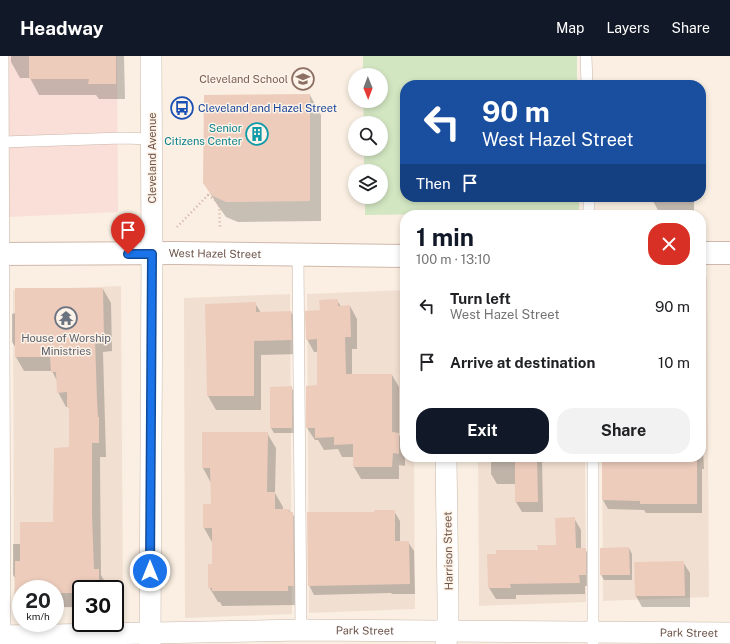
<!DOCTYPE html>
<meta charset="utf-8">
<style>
:root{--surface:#fff;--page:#f2f2f2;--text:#202124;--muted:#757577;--accent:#111827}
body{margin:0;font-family:"Public Sans",sans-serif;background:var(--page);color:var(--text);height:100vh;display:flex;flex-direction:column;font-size:15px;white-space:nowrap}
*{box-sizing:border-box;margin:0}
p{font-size:13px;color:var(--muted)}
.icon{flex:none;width:22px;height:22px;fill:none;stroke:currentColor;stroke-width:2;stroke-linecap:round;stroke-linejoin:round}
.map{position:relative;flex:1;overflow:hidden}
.sheet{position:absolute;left:400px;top:154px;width:306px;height:252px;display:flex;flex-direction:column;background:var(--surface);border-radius:16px;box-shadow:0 2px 6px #0003}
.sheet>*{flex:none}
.banner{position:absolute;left:400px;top:24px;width:306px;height:122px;border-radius:16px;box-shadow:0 2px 6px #0003;background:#1a4fa0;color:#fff;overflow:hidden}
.needle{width:26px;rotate:179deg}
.controls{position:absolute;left:348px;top:12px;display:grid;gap:8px}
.controls a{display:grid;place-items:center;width:40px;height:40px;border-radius:50%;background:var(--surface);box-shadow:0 2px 6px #0003;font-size:20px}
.speed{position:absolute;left:12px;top:524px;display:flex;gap:8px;font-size:20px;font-weight:700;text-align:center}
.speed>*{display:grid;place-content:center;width:52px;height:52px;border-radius:50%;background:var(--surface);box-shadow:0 2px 6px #0003;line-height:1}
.speed small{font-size:10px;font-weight:400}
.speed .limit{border:2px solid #111;border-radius:6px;background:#fff;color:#111}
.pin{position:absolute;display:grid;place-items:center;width:34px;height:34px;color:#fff;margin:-41px -17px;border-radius:50% 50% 50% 0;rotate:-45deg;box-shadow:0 0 4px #0007}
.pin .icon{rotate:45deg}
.me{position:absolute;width:44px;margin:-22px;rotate:0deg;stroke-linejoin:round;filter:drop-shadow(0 0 3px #0008)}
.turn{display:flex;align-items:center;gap:14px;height:84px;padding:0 16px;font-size:18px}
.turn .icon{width:52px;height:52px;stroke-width:2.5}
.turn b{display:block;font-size:28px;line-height:34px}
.then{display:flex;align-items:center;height:38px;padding:0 16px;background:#0003;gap:8px;font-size:15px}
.round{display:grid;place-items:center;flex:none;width:42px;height:42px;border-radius:16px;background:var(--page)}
.summary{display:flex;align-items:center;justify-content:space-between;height:68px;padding:0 16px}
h1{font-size:24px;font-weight:700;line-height:30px;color:var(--accent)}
.action{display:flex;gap:8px;margin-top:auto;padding:8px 16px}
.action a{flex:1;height:46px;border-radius:16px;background:var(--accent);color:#fff;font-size:16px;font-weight:700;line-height:46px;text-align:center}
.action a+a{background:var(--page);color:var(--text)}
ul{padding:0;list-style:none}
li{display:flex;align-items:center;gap:12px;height:56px;padding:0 16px}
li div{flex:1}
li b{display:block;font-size:15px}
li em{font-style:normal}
header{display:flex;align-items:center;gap:24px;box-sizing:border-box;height:56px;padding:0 20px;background:var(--accent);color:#fff}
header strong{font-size:19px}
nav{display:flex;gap:22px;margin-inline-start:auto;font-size:14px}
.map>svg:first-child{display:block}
.residential{fill:#f1e0d2}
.commercial{fill:#f9dfd7}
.green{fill:#d3e6c2}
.shadow{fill:#0003}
.building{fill:#edccbc}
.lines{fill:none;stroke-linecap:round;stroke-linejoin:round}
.lane-casing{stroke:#c9b6aa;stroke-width:12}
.street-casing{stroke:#c9b6aa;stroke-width:22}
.secondary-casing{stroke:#cfb8ab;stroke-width:24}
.path{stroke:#d1b0a0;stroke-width:2.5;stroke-dasharray:1 3;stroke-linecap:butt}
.lane{stroke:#fff;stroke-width:11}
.street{stroke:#fff;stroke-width:21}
.secondary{stroke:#fff;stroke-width:22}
.route-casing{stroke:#114b97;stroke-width:10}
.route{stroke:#1a73e8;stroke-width:7}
.labels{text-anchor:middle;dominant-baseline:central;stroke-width:3;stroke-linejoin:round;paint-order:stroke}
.education-label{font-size:11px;fill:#785e54;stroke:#fdf3e8;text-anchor:end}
.transit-label{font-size:11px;fill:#164399;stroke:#fdf3e8;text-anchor:start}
.culture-label{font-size:11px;fill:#0d838f;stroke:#fdf3e8;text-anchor:end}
.street-label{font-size:11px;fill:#6f554b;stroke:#fdf3e8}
.worship-label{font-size:11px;fill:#5b616d;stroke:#fdf3e8}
</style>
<header>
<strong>Headway</strong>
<nav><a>Map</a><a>Layers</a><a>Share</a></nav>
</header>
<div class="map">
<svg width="730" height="588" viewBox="0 0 730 588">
<rect width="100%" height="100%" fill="#faefe2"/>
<g class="residential">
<path d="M707,221L709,541L603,545L602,401H701V222Z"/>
<path d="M121,230L123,549H115V533H81V551L55,552V533H21V553L14,554L13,234Z"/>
<path d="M405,234V401H414L415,553L309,557L307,238Z"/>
<path d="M290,238L292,558L185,562L184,242Z"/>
<path d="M478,401H585L586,546L479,550Z"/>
</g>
<path class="commercial" d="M8,0H117L118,156L9,161Z"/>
<path class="green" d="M363,0H577V29H405V141H579V156L365,159V141H381V115H364V93H381V67H364L363,45H381V19H363Z"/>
<g class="shadow">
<path d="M11,0H124L125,43H99L96,39H39L30,22H20L11,6Z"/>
<path d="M310,39L321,59V165L238,166L226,161L216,147L204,127Z"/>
<path d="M653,141H694V157L659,156L653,145Z"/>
<path d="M103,233L111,247L112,295L103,296L106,401H100L101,519L106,528V533H81V551H55V533H21V546L16,537V523L13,519V488H21L54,467L70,392V354L68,351H66L58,336L57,325L52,315H24L16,301V292L12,286V258Z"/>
<path d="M337,244L341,251L350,250L357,263V293H352V319H392L399,331V379L405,390V410L399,409V423H361L354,411V401H342L338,393L324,394L318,384H315L307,372L318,330V296H314L307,283L321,255Z"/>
<path d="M255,247L261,257L291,256L299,271V298L261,299V354H216L208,340Z"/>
<path d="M291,331L295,337V377H274L271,372Z"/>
<path d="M701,351L704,413H702V457H646L644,454L608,453L603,444V401H701Z"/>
<path d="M267,377L276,392L275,437L283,451V454H289L291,457H292L301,472L296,549L222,550L220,546H218L209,531L213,509L212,486L204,472L212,449L211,427L203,412Z"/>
<path d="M491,401H542L543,456H522L516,446V428H497L491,418Z"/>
<path d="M394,455L400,465V486H408L414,495L415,538H392L391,537L314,539L309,529L375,457Z"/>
<path d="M574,462L581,474V493H585L592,504V530H585V538L516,539V543H496L489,532L539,495L557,490Z"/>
<path d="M629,492L632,498V524H604L601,519V493Z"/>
<path d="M683,506L690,517V551H642L636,540L635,507Z"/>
</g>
<g class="building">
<path d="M29,0H116V28H88L89,23H29Z"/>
<path d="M310,38V145L226,146L213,140L210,137L203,127L204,39Z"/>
<path d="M15,232H103L104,282H95L97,345L98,361H99V387H92V458L94,513H99V533H81V537H55V533H21V537H15V505H20V466H53L54,392L69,391V351H67V336L57,337L56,316H51L50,301H15Z"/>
<path d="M338,243V250L350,249L351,281H345L346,318H392V376L399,377V398L393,397L392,411H353V388L334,389V381L315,382V372H306V330L317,329V283L306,284L305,255L320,254L319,244Z"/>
<path d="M256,246V256L291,255L292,284L254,285V340H207L205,248Z"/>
<path d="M292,330V372H270V331Z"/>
<path d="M202,376H268L267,436H275V453H289V456H293L294,530H288V535H212V532H208V508H212V472H203V448H211L210,412H202Z"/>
<path d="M515,401H537L538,446H515Z"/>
<path d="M602,401H697V448H640V445L602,444Z"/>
<path d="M374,454H395V485H409L410,528L308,530L307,456H374Z"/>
<path d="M575,461L576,492H586V519H579L580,527L510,528L511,532H488L487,498H496V494H538L537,489H556L555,462Z"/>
<path d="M629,491L630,519H600V492Z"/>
<path d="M684,505L685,540H635L634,506Z"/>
</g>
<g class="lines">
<g class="lane-casing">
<g id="lane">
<path d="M3,0L5,583"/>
<path d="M586,0L587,29"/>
<path d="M3,86L122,82L152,83"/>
<path d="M589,141V159"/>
<path d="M298,199L301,574"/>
<path d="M593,401V588"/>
</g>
</g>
<g class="street-casing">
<g id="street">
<path id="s1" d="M0,580L301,574L730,577"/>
<path d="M150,588L152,198L151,0"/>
<path d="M446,588L448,575V544L446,401"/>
</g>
</g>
<g class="secondary-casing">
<g id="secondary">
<path d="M701,197H730"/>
<path id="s2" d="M0,198L177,197L405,200"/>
</g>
</g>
<g class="path">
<path d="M208,139L219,147L220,171"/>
<path d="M177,171L210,137"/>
</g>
<use href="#lane" class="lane"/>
<use href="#street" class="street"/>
<use href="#secondary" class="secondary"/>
</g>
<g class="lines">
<g class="route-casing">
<path id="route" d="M128,198H152L150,515"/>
</g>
<use href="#route" class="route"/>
</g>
<defs>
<g id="school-ring" transform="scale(1.15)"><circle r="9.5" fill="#fdf3e8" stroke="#8d6e63" stroke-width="1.5"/><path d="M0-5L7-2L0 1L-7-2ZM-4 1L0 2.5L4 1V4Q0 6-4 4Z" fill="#8d6e63"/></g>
<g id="bus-ring" transform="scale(1.15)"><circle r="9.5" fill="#fdf3e8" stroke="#1a4fb4" stroke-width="1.5"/><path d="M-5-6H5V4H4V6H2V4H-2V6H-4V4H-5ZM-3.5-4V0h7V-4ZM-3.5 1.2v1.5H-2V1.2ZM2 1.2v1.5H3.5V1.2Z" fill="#1a4fb4"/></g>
<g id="building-ring" transform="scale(1.15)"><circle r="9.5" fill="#fdf3e8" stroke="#0f9aa8" stroke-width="1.5"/><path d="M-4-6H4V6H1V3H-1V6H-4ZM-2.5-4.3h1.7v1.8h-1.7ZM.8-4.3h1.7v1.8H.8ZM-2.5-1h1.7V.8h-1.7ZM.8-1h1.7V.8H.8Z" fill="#0f9aa8"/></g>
<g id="temple-ring" transform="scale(1.15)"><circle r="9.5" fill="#fdf3e8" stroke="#6b7280" stroke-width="1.5"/><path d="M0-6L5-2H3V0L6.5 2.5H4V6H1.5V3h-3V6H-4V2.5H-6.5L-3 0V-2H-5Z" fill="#6b7280"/></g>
</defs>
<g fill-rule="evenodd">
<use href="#school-ring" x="303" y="23"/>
<use href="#bus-ring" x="182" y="52"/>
<use href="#building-ring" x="257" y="78"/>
<use href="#temple-ring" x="66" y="262"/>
</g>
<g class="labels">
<g class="education-label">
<text x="288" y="23">Cleveland School</text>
</g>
<g class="transit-label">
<text x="198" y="52">Cleveland and Hazel Street</text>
</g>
<g class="culture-label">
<text x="242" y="72">Senior<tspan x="242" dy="13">Citizens Center</tspan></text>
</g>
<g class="street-label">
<text transform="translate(152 102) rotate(-90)">Cleveland Avenue</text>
<text stroke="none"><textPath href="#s2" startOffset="215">West Hazel Street</textPath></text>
<text transform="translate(448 495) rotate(-91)">Harrison Street</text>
<text stroke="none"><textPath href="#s1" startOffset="365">Park Street</textPath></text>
<text stroke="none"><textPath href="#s1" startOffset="689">Park Street</textPath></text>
</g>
<g class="worship-label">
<text x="66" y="282">House of Worship<tspan x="66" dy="13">Ministries</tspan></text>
</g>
</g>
</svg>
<div class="controls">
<a><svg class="needle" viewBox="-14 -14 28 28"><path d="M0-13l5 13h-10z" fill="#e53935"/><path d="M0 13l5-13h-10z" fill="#757577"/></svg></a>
<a><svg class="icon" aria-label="search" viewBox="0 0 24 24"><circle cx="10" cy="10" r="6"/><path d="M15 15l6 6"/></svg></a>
<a><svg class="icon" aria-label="layers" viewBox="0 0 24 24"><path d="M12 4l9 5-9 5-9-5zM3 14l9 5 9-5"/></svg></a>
</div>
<div class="speed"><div>20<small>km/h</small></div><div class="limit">30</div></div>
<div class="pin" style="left:128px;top:198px;background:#d93025"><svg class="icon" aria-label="arrive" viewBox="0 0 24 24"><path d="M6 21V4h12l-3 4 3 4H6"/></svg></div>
<svg class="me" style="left:150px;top:515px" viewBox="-20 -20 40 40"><circle r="17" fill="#1a73e8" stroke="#fff" stroke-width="3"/><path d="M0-11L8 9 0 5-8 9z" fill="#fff"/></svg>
<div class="banner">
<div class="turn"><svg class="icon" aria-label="left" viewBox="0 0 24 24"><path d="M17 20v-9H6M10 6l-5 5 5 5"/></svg><div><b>90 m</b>West Hazel Street</div></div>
<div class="then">Then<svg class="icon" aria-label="arrive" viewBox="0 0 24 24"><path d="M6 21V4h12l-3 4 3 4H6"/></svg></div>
</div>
<section class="sheet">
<div class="summary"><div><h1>1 min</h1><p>100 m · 13:10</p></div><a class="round" style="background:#d93025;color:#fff"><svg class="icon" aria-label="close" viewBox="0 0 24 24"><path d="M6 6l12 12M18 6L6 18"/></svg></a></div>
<ul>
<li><svg class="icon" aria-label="left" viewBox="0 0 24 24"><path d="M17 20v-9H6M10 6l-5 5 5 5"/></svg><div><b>Turn left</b><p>West Hazel Street</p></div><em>90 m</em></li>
<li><svg class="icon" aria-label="arrive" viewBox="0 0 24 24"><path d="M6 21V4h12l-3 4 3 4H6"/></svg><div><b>Arrive at destination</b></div><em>10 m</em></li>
</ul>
<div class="action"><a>Exit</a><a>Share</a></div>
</section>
</div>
